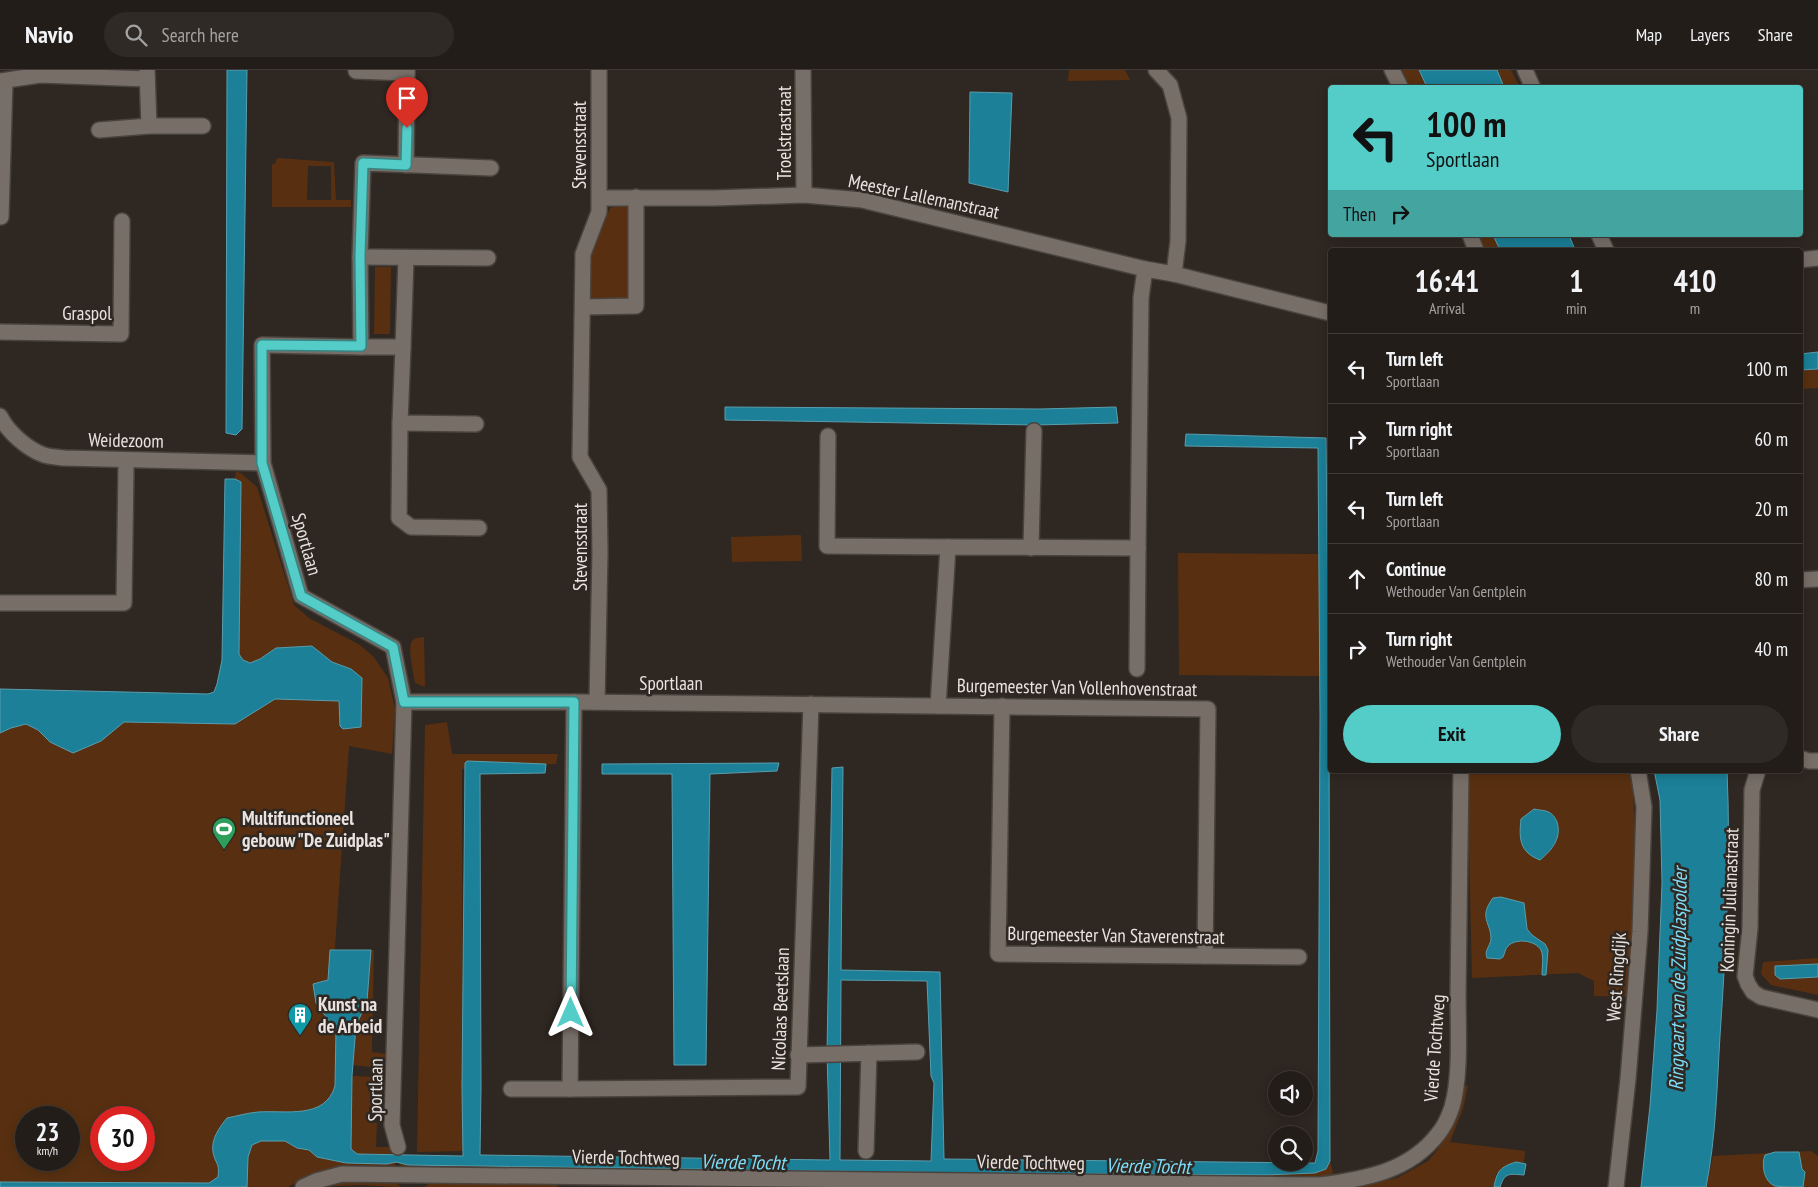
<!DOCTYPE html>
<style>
:root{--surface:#231d19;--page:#2f2a26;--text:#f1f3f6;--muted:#a3a2a2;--line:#403b38;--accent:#54cdc8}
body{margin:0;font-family:"PT Sans Narrow",sans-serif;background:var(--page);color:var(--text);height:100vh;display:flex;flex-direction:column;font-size:19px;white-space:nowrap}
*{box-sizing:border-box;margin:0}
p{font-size:16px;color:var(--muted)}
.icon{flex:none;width:28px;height:28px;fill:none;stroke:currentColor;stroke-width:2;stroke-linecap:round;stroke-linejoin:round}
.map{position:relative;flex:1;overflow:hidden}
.side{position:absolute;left:1328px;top:178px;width:475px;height:525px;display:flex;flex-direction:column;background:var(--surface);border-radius:5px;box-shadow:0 2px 12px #0003,0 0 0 1px var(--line)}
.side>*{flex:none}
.top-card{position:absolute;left:1328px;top:15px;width:475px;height:152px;border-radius:5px;box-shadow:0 2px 12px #0003,0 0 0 1px var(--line);background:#54cdc8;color:#111;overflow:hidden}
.tools{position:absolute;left:1268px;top:1001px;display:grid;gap:10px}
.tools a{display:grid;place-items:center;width:45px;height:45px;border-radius:50%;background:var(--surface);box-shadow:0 2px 12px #0003,0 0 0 1px var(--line);font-size:25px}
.speed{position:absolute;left:15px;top:1036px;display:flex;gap:10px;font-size:25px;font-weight:700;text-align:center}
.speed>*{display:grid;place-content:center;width:65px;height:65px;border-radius:50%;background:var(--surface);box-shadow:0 2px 12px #0003,0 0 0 1px var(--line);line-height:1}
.speed small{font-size:12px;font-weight:400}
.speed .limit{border:8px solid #d22;background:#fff;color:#111}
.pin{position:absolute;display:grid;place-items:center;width:42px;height:42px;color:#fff;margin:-51px -21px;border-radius:50% 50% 50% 0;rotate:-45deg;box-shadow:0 0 5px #0007}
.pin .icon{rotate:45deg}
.me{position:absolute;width:55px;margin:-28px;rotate:0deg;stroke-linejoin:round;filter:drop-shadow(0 0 4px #0008)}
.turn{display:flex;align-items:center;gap:18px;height:105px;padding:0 15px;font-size:22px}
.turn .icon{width:65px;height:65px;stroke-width:2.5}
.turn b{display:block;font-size:35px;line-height:42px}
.then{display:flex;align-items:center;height:48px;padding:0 15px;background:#0003;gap:10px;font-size:19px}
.eta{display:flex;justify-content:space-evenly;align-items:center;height:85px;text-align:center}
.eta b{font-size:30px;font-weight:600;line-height:35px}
.cta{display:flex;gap:10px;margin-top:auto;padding:10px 15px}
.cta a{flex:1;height:58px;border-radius:30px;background:var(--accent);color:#111;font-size:20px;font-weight:600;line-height:58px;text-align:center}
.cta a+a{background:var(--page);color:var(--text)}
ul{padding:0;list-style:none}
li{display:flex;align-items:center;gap:15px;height:70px;padding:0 15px;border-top:1px solid var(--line)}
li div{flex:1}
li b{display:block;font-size:19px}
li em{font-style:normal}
header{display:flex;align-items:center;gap:30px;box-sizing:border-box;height:70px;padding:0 25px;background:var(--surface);border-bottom:1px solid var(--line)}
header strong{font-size:24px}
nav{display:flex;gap:28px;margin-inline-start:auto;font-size:18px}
.search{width:350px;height:45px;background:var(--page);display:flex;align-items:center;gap:12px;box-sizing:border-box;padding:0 18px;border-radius:28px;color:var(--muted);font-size:19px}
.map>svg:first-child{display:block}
.green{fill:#583011;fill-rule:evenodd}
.water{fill:#1b8098;stroke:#599eae;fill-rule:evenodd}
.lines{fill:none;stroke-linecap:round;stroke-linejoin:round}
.minor-casing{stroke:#49433e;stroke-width:18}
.minor{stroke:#786e68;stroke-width:15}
.route-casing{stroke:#378582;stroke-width:12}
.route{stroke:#54cdc8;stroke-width:9}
.labels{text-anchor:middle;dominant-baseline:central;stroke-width:5;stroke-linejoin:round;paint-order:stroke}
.street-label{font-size:19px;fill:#e9e3e0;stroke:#2f2721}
.poi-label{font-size:19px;font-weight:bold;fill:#e9e3e0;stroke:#2f2721;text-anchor:start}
.water-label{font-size:20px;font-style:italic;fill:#7dddf9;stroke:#2f2721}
</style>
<header>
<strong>Navio</strong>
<div class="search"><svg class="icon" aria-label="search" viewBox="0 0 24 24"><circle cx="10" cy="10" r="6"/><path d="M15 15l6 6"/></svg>Search here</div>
<nav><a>Map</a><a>Layers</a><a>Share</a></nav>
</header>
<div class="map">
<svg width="1818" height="1117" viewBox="0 0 1818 1117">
<rect width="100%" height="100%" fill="#2f2721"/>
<g class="green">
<path d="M1069,0H1125L1130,10L1068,11Z"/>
<path d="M1398,0H1418L1427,17H1407Z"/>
<path d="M1497,0H1511L1520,17H1504Z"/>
<path d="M277,88L334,92L336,130H351V137H272V94H275ZM308,96H331V130H307Z"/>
<path d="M615,136H630V221L627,228L620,230L590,229L591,186L610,138Z"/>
<path d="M1476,165H1493L1500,180H1483Z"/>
<path d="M375,197H391L390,264H374Z"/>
<path d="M1818,299V318L1800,319V300Z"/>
<path d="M236,401L242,404L257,417L294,535L309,548L360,575L374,587L388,608L395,639L392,684L349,676L335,877L340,1044L213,1082L219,1096L218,1107L209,1113L0,1112V657H15L26,654L137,652L235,654L275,629L339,631L351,599L332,592L312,576L276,578L260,589L249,593L243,590L239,584L241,412L235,409ZM26,1048H69V1090H26ZM101,1048H144V1090H101Z"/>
<path d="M801,465L802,491L732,492L731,467Z"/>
<path d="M1178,483L1319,484L1320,606L1179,605Z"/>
<path d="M424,567L425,617L415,613C414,604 407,578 412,571C415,567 419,568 424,567Z"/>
<path d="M447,652L452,684H558L556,694L462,699L463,1081L417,1082L425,655Z"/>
<path d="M1467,700H1630C1641,775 1633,851 1629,927L1594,926V911L1578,903L1472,908Z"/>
<path d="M371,880H374L372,982L386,984C386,1002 365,996 353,995L356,956L367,931Z"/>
<path d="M1818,888V894L1775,896L1780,909L1818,907V925L1771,915L1761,904L1763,892Z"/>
<path d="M352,1006L379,1007L383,1012V1037H369V1052L377,1053L376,1077H394L396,1084H357L351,1079Z"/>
<path d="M1461,1016H1468L1463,1039L1450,1072L1525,1081L1524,1093L1516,1092L1496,1104L1494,1117H1350L1397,1108L1428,1091L1438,1079L1452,1056Z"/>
<path d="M276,1070L285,1071L297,1078L309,1080L317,1087L346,1093L387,1094L396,1092L394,1098L321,1102L309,1105L288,1117H247L248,1087L252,1075L261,1071Z"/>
<path d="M1811,1081L1818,1086V1117H1706L1713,1086Z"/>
<path d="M1330,1091L1333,1102L1330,1108L1271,1110L1266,1105L1315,1103L1326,1099Z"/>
<path d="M400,1093L408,1095L969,1103L966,1106L402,1100Z"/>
<path d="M346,1110C362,1110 390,1105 401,1117L360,1115L317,1117Z"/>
<path d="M550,1110L559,1117H424L434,1111Z"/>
</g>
<g class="water">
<path d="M227,0H247L242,359L236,365L226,363Z"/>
<path d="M1419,0H1497L1504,17H1427Z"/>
<path d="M970,22L1012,23L1008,122L969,113Z"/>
<path d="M1493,165H1569L1575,180H1500Z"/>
<path d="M1818,282V299L1800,300V284Z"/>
<path d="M725,337L1040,339L1116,337L1118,353L1035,355L725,350Z"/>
<path d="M1186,364L1326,368L1329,644L1330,1091L1326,1099L1315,1103L1266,1105L969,1103L408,1095L396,1092L387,1094L346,1093L317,1087L309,1080L297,1078L285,1071H261L252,1075L248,1087L247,1117H0V1112L209,1113L218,1107C220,1092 215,1094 213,1082C211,1069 219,1058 227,1048C237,1046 247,1043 258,1042C285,1040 325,1050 335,1016L336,960L316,933L313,914L328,910L330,880H371L367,931L356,956L352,1006L351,1079L357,1084L463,1086L462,1018L465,693L467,691L546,694L545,703L480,704L481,1018L480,1085L830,1090L827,983L832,698L843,697L841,900L940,902L944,1089L1315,1093L1318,1081L1320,647L1318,378L1185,376ZM841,910L927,911L931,1006L934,1013L931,1091L840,1090Z"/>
<path d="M225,409H235L241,412L239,584L243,590L250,593L260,589L276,578L312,576L332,592L351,599L362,608L361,657L343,659L340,656L339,631L275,629L235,654L124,652L101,671L73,683L50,672L38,660L26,654L11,658L0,663V619L208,624L214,622L217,614L222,590Z"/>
<path d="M779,693L777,701L710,704L706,995H674L672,704H602V694Z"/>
<path d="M1654,700H1727C1731,789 1726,877 1720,966C1717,1016 1716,1067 1706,1117H1641L1650,1036L1657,940L1662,813L1660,730Z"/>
<path d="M1534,739C1537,740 1542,740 1546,741C1552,743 1555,747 1557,752C1562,768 1552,780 1540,790C1519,782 1519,768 1521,749Z"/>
<path d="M1501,827L1524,833L1527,859L1532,865L1545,874L1548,880L1546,905H1542C1542,898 1544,887 1541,880C1535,870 1516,868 1508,876C1505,879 1505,883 1503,887L1500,889L1487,888C1484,880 1490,877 1491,869C1491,852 1478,848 1493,828Z"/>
<path d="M1818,894V907L1780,909L1775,905V896Z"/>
<path d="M1775,1082H1799L1802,1099L1805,1102L1803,1117C1795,1117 1783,1117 1775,1116C1764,1112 1761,1095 1765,1085Z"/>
<path d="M1516,1092L1526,1094L1524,1105C1509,1104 1505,1102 1500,1117H1494C1497,1101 1500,1097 1516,1092Z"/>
</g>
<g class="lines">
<g class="minor-casing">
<g id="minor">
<path d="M356,0V1L407,3"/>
<path d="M803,0L804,125"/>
<path d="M1156,0L1170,15L1179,48L1178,171L1174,204"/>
<path d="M1392,0L1401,18"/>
<path d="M1525,0L1533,18"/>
<path d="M0,11L40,5L147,9"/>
<path d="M149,56H203"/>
<path d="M99,60L149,56L147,0"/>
<path d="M406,95L407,0"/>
<path d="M491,98L363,93L360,187L361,277L262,275L263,393L301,526L393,577L404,632H574L1208,639L1205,886"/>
<path d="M600,128H714L804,125L862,130L1145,199L1174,204L1330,243"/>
<path d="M1,147L5,11"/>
<path d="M1470,165L1476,180"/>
<path d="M1599,165L1606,180"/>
<path d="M360,187L488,188"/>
<path d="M1800,190L1818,188"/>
<path d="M583,237L636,236V127"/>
<path d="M0,262L121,264L122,151"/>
<path d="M361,277H403L406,188"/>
<path d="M403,277L400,353L476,354"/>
<path d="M0,346C8,362 27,379 44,385C50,387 57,387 64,388L263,393"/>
<path d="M400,353L399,448L411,457L479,458"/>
<path d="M828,366L827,476L948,477"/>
<path d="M1031,478L1034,361"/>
<path d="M1800,510L1818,509"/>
<path d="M0,533H124L126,398"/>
<path d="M1137,599L1138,478"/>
<path d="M574,632L570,1019L798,1017L811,634"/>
<path d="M597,632L600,482L599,420L580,387L583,184L599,142V0"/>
<path d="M938,636L948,477L1138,478L1141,228L1145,199"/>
<path d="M1002,636L998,884L1299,887"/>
<path d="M1800,688L1809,691H1818"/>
<path d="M1758,700L1752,720L1750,858L1745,906L1748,914L1753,922L1761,927L1818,940"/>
<path d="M798,985L917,982"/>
<path d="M511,1019H570"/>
<path d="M398,1077L392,1055L404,632"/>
<path d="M866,1081L869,983"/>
<path d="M303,1117L316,1111L342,1104L1320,1115C1364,1109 1409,1102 1438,1064C1444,1057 1449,1046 1452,1037C1461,1007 1458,957 1458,924C1459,849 1460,775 1461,700"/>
<path d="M1616,1117L1628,1009L1640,862L1644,737L1638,700"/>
</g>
</g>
<use href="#minor" class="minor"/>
</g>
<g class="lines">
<g class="route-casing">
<path id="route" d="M407,58L406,95L363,93L360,186L361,276L262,275V393L301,526L393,577L404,632H574L571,943"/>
</g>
<use href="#route" class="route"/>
</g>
<defs>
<g id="stadium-pin" transform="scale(1.25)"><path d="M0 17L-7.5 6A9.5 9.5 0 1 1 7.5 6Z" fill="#2e9e5b" stroke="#2f2721"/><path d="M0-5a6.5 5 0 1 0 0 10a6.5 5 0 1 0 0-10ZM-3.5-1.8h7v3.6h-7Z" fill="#fff"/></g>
<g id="building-pin" transform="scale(1.25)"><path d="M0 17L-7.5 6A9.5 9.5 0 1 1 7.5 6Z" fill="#0f9aa8" stroke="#2f2721"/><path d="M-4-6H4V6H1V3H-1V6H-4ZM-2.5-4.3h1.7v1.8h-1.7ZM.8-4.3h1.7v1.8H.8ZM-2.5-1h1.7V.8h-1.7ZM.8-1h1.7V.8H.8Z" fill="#fff"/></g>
</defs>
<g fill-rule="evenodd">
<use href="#stadium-pin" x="224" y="759"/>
<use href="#building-pin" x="300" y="945"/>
</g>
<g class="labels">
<g class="street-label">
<text transform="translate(784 63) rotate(-90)">Troelstrastraat</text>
<text transform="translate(579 75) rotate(-90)">Stevensstraat</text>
<text transform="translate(924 126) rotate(12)">Meester Lallemanstraat</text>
<text x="87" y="243">Graspol</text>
<text transform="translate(126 370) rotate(1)">Weidezoom</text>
<text transform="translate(307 474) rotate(74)">Sportlaan</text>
<text transform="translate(580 477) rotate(-90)">Stevensstraat</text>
<text x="671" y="613">Sportlaan</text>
<text transform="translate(1077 617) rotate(1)">Burgemeester Van Vollenhovenstraat</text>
<text transform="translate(1729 830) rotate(-88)">Koningin Julianastraat</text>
<text transform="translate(1116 865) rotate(1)">Burgemeester Van Staverenstraat</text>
<text transform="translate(1616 907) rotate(-86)">West Ringdijk</text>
<text transform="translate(780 939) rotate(-88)">Nicolaas Beetslaan</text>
<text transform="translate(1434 978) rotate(-86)">Vierde Tochtweg</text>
<text transform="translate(375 1020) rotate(-89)">Sportlaan</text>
<text transform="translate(626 1087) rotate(1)">Vierde Tochtweg</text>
<text transform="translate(1031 1092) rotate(1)">Vierde Tochtweg</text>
</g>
<g class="poi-label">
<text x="242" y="748">Multifunctioneel<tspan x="242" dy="22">gebouw "De Zuidplas"</tspan></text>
<text x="318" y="934">Kunst na<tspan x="318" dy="22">de Arbeid</tspan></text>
</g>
<g class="water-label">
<text transform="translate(1678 909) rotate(-89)">Ringvaart van de Zuidplaspolder</text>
<text transform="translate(743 1092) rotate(1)">Vierde Tocht</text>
<text transform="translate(1148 1096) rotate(1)">Vierde Tocht</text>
</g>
</g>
</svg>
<div class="tools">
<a><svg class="icon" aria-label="sound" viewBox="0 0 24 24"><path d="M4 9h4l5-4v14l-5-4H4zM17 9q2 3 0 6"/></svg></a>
<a><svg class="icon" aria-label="search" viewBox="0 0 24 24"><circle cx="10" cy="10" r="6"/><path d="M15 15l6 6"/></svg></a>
</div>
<div class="speed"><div>23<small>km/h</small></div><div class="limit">30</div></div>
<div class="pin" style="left:407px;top:58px;background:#d93025"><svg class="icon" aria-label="arrive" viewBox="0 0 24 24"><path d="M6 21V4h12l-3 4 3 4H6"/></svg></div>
<svg class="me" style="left:571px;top:943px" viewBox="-20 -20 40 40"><path d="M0-17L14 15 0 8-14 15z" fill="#54cdc8" stroke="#fff" stroke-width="4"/></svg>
<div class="top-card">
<div class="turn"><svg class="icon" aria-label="left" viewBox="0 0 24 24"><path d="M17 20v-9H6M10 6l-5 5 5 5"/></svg><div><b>100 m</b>Sportlaan</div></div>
<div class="then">Then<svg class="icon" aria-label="right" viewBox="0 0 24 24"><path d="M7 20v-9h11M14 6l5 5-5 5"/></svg></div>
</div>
<section class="side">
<div class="eta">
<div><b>16:41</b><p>Arrival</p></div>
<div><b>1</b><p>min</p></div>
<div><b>410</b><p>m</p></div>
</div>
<ul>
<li><svg class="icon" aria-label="left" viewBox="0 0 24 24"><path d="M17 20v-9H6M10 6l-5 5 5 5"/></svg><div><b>Turn left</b><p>Sportlaan</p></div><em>100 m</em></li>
<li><svg class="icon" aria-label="right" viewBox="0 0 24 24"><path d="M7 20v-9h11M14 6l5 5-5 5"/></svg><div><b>Turn right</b><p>Sportlaan</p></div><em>60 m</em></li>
<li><svg class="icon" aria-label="left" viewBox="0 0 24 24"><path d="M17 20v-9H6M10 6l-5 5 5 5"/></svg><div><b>Turn left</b><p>Sportlaan</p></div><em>20 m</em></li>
<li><svg class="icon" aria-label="ahead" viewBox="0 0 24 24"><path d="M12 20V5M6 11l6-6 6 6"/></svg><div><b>Continue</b><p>Wethouder Van Gentplein</p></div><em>80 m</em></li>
<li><svg class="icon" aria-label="right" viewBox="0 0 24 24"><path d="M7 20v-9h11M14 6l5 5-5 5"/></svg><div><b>Turn right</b><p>Wethouder Van Gentplein</p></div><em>40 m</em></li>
</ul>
<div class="cta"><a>Exit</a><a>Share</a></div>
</section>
</div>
